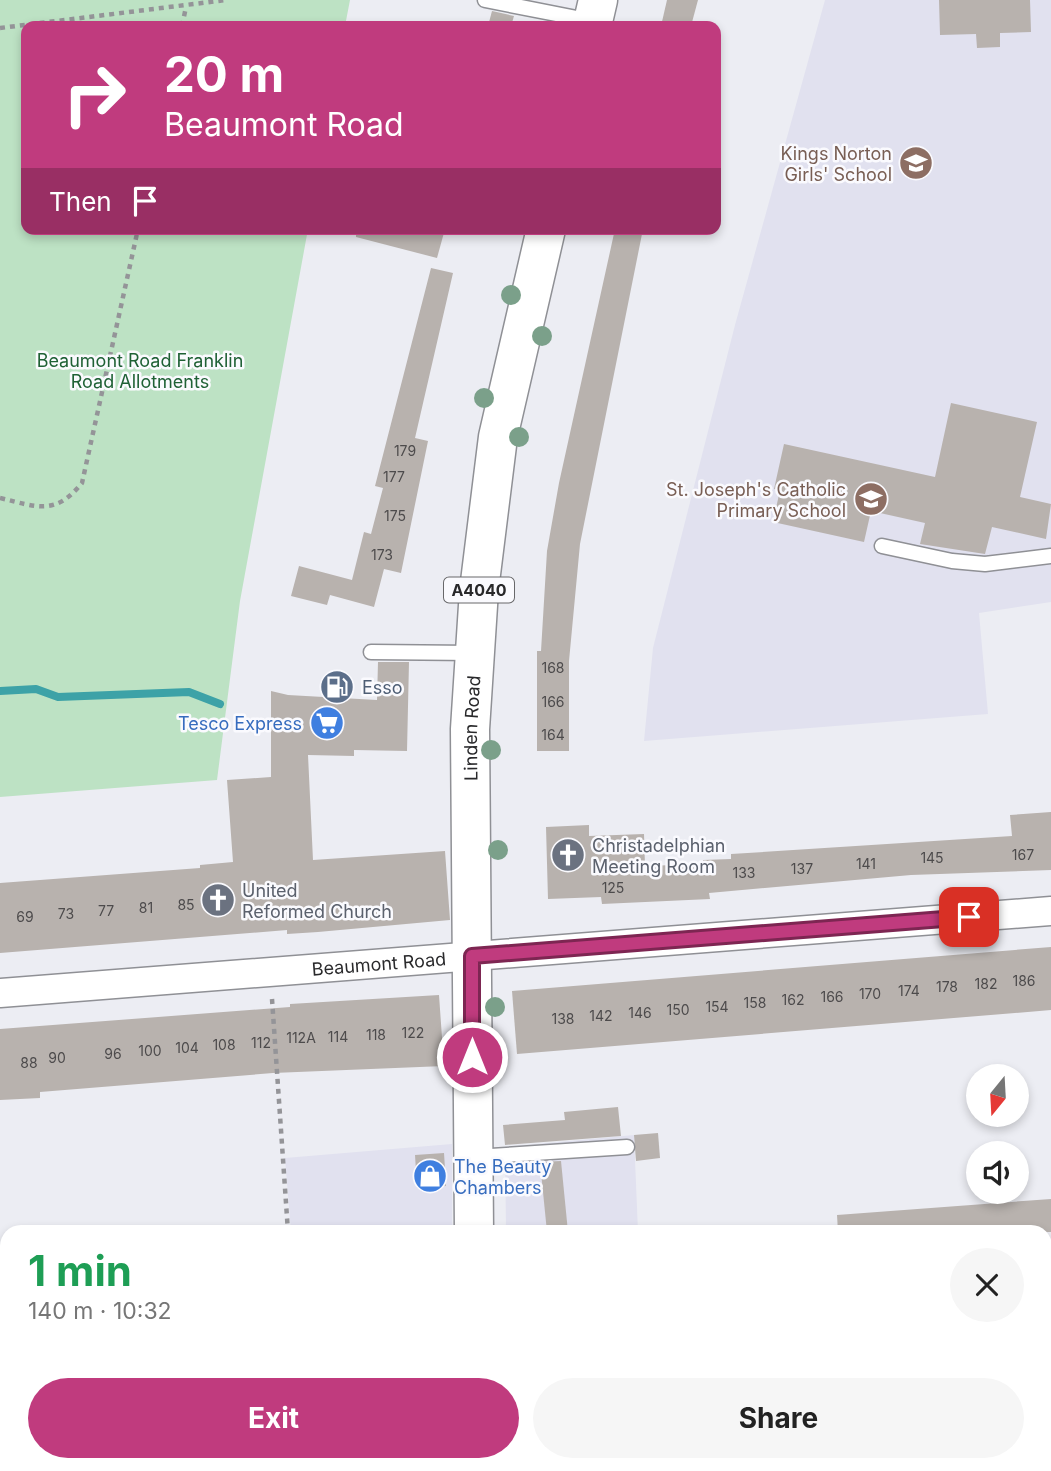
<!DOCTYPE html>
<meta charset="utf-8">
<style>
:root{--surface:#fff;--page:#f6f6f6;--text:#222;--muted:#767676;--accent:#c03b7e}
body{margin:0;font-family:Inter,sans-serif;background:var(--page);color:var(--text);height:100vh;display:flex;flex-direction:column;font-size:26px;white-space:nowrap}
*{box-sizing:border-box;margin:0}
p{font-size:23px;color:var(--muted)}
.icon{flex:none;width:38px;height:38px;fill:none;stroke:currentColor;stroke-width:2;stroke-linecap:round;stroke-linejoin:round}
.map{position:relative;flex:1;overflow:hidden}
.side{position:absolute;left:0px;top:1225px;width:1052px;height:247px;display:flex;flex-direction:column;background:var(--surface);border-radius:21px 21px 0 0;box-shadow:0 4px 10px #0003}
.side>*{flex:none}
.guide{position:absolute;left:21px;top:21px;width:700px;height:214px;border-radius:14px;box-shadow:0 4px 10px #0003;background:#c03b7e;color:#fff;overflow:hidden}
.needle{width:46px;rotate:198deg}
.buttons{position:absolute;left:966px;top:1064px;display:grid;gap:14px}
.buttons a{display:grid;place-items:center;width:63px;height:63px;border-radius:50%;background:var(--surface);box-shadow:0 4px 10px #0003;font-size:35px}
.pin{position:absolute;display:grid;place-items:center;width:60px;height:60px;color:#fff;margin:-30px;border-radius:14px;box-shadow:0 4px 10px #0006}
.me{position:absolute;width:77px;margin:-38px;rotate:0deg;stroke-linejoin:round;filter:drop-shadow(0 0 5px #0008)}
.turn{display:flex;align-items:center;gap:24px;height:147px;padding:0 28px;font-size:32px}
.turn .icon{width:91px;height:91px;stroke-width:2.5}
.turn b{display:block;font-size:49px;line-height:60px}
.then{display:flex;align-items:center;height:66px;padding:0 28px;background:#0003;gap:14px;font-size:26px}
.round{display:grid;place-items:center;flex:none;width:74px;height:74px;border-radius:37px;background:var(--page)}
.overview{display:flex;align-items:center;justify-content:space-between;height:119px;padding:0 28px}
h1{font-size:42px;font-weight:700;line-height:52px;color:#1e9e55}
.cta{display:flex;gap:14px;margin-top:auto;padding:14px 28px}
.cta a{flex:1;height:80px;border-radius:42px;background:var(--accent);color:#fff;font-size:28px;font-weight:700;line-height:80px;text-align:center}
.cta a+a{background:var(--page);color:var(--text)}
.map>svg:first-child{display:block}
.built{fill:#e1e1ef}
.green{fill:#bde2c4}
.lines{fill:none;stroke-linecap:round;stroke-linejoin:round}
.stream{stroke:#3da2a7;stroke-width:8}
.building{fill:#b8b2ae}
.lane-casing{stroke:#8f9095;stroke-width:17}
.street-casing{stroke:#8f9095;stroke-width:31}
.secondary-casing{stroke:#8f9095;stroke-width:41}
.highway-casing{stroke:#8f9095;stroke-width:41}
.path{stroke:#949498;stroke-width:4.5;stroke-dasharray:5 5;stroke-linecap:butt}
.lane{stroke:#fff;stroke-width:14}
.street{stroke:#fff;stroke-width:28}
.secondary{stroke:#fff;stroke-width:38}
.highway{stroke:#fff;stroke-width:38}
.tree{fill:#7ba08a}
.route-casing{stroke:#7d2652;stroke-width:18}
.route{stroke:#c03b7e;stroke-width:12}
.labels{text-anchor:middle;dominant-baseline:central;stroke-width:5;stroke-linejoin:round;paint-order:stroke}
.number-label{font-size:14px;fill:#4d4b4c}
.shield{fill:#fafafe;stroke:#68686a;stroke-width:2}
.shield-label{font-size:16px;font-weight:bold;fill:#29292b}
.education-label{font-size:18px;fill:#785e54;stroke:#fafafe;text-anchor:end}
.park-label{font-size:18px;fill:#1f6135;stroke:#fafafe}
.service-label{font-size:18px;fill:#4e5e75;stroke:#fafafe;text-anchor:start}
.shop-label{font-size:18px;fill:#366cbe;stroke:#fafafe;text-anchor:end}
.street-label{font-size:18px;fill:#29292b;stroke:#fafafe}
.worship-label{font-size:18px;fill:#5b616d;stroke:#fafafe;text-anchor:start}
</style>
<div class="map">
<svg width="1051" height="1471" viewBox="0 0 1051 1471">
<rect width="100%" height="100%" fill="#ecedf3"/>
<g class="built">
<path d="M825,0H1051V602L979,613L988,714L644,741L653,648L735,325Z"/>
<path d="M634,1135L638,1232H506L505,1147Z"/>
<path d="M452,1144V1232H291L285,1158Z"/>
<path d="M525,1465H625L626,1471H525Z"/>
</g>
<g class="green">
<path d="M0,0H350L345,26H26V229H308L240,601L217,780L0,797Z"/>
<path d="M183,1465H394V1471H97Z"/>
</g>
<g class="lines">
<path class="stream" d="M0,691L36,689L58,697L189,692L220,704"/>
</g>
<g class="building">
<path d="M667,0H698L691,26H661Z"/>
<path d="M939,0H1030L1031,32L1000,33V47L977,48L976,34L940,35Z"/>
<path d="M492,11L514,16L511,26H488Z"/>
<path d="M356,229H445L437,258L356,237Z"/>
<path d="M615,229H643L580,544L569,661V751H537V651H541L547,551L559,483Z"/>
<path d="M431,268L453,273L415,438L428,441L401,573L384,569L374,607L330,595L327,605L291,596L299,566L352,580L364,532L371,534L383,488L375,486Z"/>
<path d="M951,403L1037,422L1020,497L1051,504L1046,539L992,527L985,554L920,544L925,523L871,511L864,542L773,522L780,490L774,489L784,444L935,477Z"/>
<path d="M378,662H409L407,751L354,750V756L308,755L313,860L445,851L450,920L318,932L287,934V930L0,953V883L200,868V865L233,862L227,780L271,777V691L288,695L377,700Z"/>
<path d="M1051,812V870L911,875L709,893L710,899L602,904L601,897L548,899L546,827L589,825V836L644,834L645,866L703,864V860L731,859V854L1012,836L1010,815Z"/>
<path d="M1051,947V1010L517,1054L512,991Z"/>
<path d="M439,995L444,1066L273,1073L40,1092V1098L0,1100V1029L290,1007V1004Z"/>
<path d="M618,1107L621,1136L505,1145L503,1125L565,1120L564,1112Z"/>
<path d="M658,1133L660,1158L636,1161L634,1135Z"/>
<path d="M444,1153L446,1186L417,1188L415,1155Z"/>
<path d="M561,1161L568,1232H547L540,1162Z"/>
<path d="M1051,1199V1232H838L837,1215Z"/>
</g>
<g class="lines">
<g class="lane-casing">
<g id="lane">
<path d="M485,0L592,21"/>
<path d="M882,546L952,561L985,564L1051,556"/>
<path d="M371,652L473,653"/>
<path d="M475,1157L627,1147"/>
</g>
</g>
<g class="street-casing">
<g id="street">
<path id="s1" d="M0,993L1051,911"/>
</g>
</g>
<g class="secondary-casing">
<g id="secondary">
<path d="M1045,1308H1051"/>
<path d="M0,1386H7"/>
</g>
</g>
<g class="highway-casing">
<g id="highway">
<path d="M592,26L598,0"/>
<path id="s2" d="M474,1232L470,729L479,590L498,437L546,229"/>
<path d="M488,1465L489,1471"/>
</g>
</g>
<g class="path">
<path d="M182,26L186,7"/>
<path d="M0,28L226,0"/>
<path d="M0,498C38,507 55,516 82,483L138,229"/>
<path d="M272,999L288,1232"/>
<path d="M317,1465V1471"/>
<path d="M394,1465V1471"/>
<path d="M97,1471L183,1465"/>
</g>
<use href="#lane" class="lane"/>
<use href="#street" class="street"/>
<use href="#secondary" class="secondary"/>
<use href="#highway" class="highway"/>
</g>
<g class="tree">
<circle cx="511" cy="295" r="10"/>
<circle cx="542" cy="336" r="10"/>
<circle cx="484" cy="398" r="10"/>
<circle cx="519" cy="437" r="10"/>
<circle cx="491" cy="750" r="10"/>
<circle cx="498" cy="850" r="10"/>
<circle cx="495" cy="1007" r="10"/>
<circle cx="493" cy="1059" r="10"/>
</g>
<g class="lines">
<g class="route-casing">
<path id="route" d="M472,1057V956L969,917"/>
</g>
<use href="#route" class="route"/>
</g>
<defs>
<g id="school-disc" transform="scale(1.75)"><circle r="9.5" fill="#8d6e63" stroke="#fafafe"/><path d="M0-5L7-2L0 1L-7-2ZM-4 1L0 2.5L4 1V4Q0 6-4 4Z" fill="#fff"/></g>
<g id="fuel-disc" transform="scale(1.75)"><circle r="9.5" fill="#5c6f8a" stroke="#fafafe"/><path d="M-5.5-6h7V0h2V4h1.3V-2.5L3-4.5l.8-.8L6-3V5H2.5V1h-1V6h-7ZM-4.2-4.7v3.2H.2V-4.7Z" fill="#fff"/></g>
<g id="supermarket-disc" transform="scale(1.75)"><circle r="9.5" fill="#3f7fe0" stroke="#fafafe"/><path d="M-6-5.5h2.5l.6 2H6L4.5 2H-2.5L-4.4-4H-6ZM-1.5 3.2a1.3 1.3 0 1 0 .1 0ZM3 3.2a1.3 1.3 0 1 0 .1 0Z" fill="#fff"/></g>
<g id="church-disc" transform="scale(1.75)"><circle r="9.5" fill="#6b7280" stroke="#fafafe"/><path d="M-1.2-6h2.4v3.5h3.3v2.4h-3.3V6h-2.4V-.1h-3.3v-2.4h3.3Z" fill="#fff"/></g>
<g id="shop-disc" transform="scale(1.75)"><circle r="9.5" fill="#3f7fe0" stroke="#fafafe"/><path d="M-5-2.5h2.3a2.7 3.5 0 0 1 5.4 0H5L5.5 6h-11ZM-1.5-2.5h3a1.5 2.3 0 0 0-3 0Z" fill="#fff"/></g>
</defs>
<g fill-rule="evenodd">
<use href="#school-disc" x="916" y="163"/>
<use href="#school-disc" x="871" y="499"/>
<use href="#fuel-disc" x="337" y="687"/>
<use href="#supermarket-disc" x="327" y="723"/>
<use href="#church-disc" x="568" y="855"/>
<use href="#church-disc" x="218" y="900"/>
<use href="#shop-disc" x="430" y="1176"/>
</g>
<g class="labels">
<g class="number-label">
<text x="405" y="450">179</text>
<text x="394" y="476">177</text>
<text x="395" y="515">175</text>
<text x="382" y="554">173</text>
<text x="553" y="667">168</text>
<text x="553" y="701">166</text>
<text x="553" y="734">164</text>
<text x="1023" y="854">167</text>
<text x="932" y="857">145</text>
<text x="866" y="863">141</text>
<text x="802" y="868">137</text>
<text x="744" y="872">133</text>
<text x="613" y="887">125</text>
<text x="186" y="904">85</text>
<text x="146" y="907">81</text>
<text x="106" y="910">77</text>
<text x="66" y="913">73</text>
<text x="25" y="916">69</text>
<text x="1024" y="980">186</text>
<text x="986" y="983">182</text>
<text x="947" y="986">178</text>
<text x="909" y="990">174</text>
<text x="870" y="993">170</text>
<text x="832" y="996">166</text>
<text x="793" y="999">162</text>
<text x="755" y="1002">158</text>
<text x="717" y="1006">154</text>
<text x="678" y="1009">150</text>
<text x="640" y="1012">146</text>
<text x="601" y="1015">142</text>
<text x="563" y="1018">138</text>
<text x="413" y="1032">122</text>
<text x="376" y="1034">118</text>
<text x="338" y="1036">114</text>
<text x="301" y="1037">112A</text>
<text x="261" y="1042">112</text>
<text x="224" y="1044">108</text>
<text x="187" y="1047">104</text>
<text x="150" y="1050">100</text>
<text x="113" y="1053">96</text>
<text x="57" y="1057">90</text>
<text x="29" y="1062">88</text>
</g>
<rect class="shield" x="444" y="577.5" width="70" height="25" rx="5"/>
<g class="shield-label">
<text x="479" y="590">A4040</text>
</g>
<g class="education-label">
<text x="892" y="153">Kings Norton<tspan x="892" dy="21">Girls' School</tspan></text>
<text x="846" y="489">St. Joseph's Catholic<tspan x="846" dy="21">Primary School</tspan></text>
</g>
<g class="park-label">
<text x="140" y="360">Beaumont Road Franklin<tspan x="140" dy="21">Road Allotments</tspan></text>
</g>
<g class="service-label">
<text x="362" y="687">Esso</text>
</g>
<g class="shop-label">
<text x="302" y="723">Tesco Express</text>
<text x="454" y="1166" text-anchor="start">The Beauty<tspan x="454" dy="21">Chambers</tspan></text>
</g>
<g class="street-label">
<text stroke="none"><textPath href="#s2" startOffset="504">Linden Road</textPath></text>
<text stroke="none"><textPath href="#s1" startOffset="380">Beaumont Road</textPath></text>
</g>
<g class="worship-label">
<text x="592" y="845">Christadelphian<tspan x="592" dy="21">Meeting Room</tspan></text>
<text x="242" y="890">United<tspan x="242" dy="21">Reformed Church</tspan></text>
</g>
</g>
</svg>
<div class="buttons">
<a><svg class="needle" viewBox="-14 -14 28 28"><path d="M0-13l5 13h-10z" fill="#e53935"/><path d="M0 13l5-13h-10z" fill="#767676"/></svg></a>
<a><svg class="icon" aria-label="sound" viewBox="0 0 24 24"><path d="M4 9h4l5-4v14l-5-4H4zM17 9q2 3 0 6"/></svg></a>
</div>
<div class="pin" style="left:969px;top:917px;background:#d93025"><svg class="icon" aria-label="arrive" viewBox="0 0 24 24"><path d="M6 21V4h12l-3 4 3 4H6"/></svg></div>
<svg class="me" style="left:472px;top:1057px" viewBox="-20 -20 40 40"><circle r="17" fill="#c03b7e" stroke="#fff" stroke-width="3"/><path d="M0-11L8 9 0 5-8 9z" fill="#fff"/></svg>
<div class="guide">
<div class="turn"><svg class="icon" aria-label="right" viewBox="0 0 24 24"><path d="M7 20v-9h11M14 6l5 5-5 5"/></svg><div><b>20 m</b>Beaumont Road</div></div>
<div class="then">Then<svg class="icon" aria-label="arrive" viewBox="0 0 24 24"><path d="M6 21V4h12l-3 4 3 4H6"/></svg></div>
</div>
<section class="side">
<div class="overview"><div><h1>1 min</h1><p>140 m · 10:32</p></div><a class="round"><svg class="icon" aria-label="close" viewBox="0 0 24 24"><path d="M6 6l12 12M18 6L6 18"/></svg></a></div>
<div class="cta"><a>Exit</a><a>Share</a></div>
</section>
</div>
